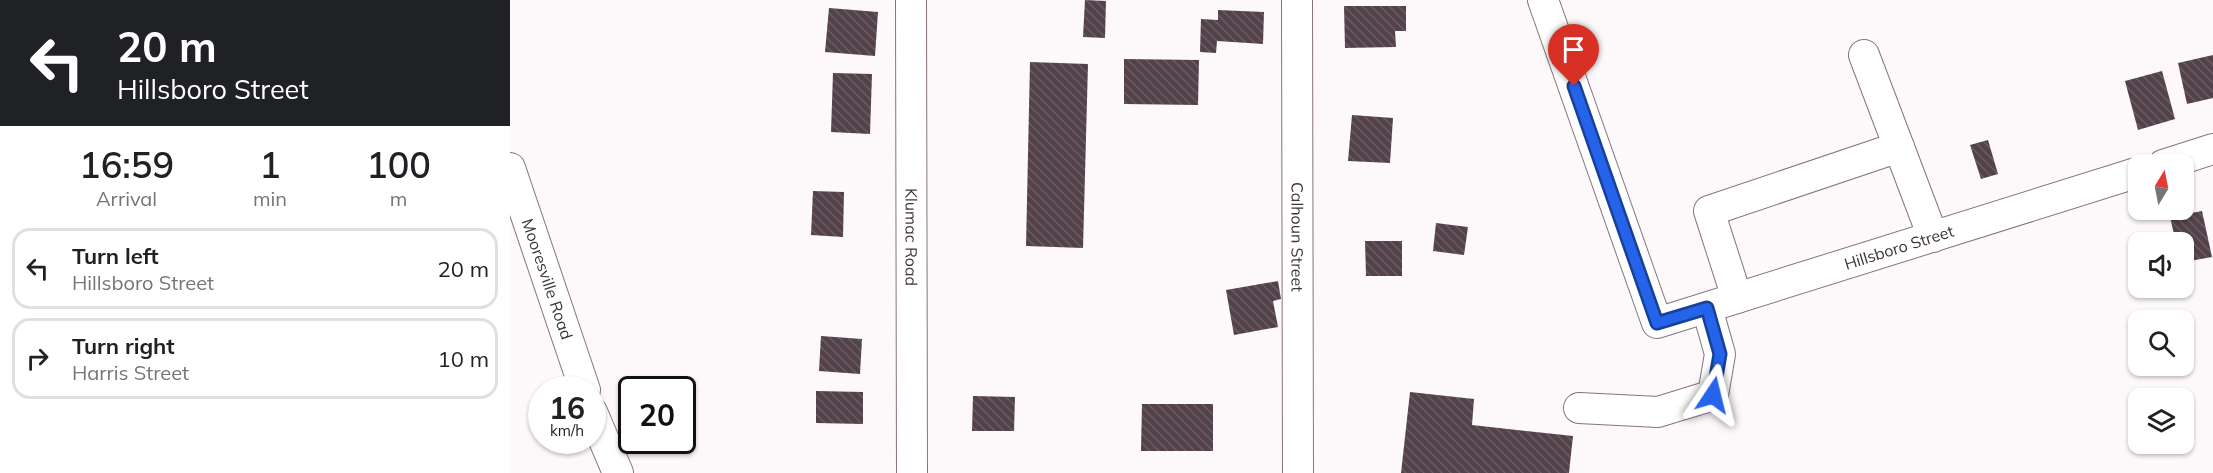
<!DOCTYPE html>
<style>
:root{--surface:#fff;--page:#f6f6f6;--text:#202124;--muted:#757577;--line:#e0e0e0}
body{margin:0;font-family:Mulish,sans-serif;background:var(--page);color:var(--text);height:100vh;display:flex;flex-direction:column;font-size:22px;white-space:nowrap}
*{box-sizing:border-box;margin:0}
p{font-size:20px;color:var(--muted)}
.icon{flex:none;width:33px;height:33px;fill:none;stroke:currentColor;stroke-width:2;stroke-linecap:round;stroke-linejoin:round}
.map{position:relative;flex:1;overflow:hidden}
.panel{display:flex;flex-direction:column;background:var(--surface);width:510px}
.panel>*{flex:none}
.guide{background:#202124;color:#fff;overflow:hidden}
.needle{width:39px;rotate:10deg}
.tools{position:absolute;left:1618px;top:154px;display:grid;gap:12px}
.tools a{display:grid;place-items:center;width:66px;height:66px;border-radius:12px;background:var(--surface);box-shadow:0 2px 4px #0004;font-size:30px}
.speed{position:absolute;left:18px;top:376px;display:flex;gap:12px;font-size:30px;font-weight:700;text-align:center}
.speed>*{display:grid;place-content:center;width:78px;height:78px;border-radius:50%;background:var(--surface);box-shadow:0 2px 4px #0004;line-height:1}
.speed small{font-size:15px;font-weight:400}
.speed .limit{border:3px solid #111;border-radius:9px;background:#fff;color:#111}
.pin{position:absolute;display:grid;place-items:center;width:51px;height:51px;color:#fff;margin:-62px -26px;border-radius:50% 50% 50% 0;rotate:-45deg;box-shadow:0 0 6px #0007}
.pin .icon{rotate:45deg}
.me{position:absolute;width:66px;margin:-33px;rotate:10deg;stroke-linejoin:round;filter:drop-shadow(0 0 4px #0008)}
.turn{display:flex;align-items:center;gap:21px;height:126px;padding:0 18px;font-size:27px}
.turn .icon{width:78px;height:78px;stroke-width:2.5}
.turn b{display:block;font-size:42px;line-height:51px}
.eta{display:flex;justify-content:space-evenly;align-items:center;height:102px;text-align:center}
.eta b{font-size:36px;font-weight:600;line-height:42px}
ul{padding:0;list-style:none}
li{display:flex;align-items:center;gap:18px;height:81px;margin:0 12px 9px;padding:0 6px;border:3px solid var(--line);border-radius:18px}
li div{flex:1}
li b{display:block;font-size:22px}
li em{font-style:normal}
main{display:flex;flex:1;min-height:0}
.map>svg:first-child{display:block}
.building{fill:url(#building-back-hatch)}
.lines{fill:none;stroke-linecap:round;stroke-linejoin:round}
.minor-casing{stroke:#87737c;stroke-width:32}
.minor{stroke:#fff;stroke-width:30}
.route-casing{stroke:#184099;stroke-width:15}
.route{stroke:#2563eb;stroke-width:10}
.labels{text-anchor:middle;dominant-baseline:central;stroke-width:6;stroke-linejoin:round;paint-order:stroke}
.street-label{font-size:16px;fill:#3c3437;stroke:#fff}
</style>
<main>
<section class="panel">
<div class="guide">
<div class="turn"><svg class="icon" aria-label="left" viewBox="0 0 24 24"><path d="M17 20v-9H6M10 6l-5 5 5 5"/></svg><div><b>20 m</b>Hillsboro Street</div></div>
</div>
<div class="eta">
<div><b>16:59</b><p>Arrival</p></div>
<div><b>1</b><p>min</p></div>
<div><b>100</b><p>m</p></div>
</div>
<ul>
<li><svg class="icon" aria-label="left" viewBox="0 0 24 24"><path d="M17 20v-9H6M10 6l-5 5 5 5"/></svg><div><b>Turn left</b><p>Hillsboro Street</p></div><em>20 m</em></li>
<li><svg class="icon" aria-label="right" viewBox="0 0 24 24"><path d="M7 20v-9h11M14 6l5 5-5 5"/></svg><div><b>Turn right</b><p>Harris Street</p></div><em>10 m</em></li>
</ul>
</section>
<div class="map">
<svg width="1703" height="473" viewBox="0 0 1703 473">
<defs>
<pattern id="building-back-hatch" width="6" height="6" patternUnits="userSpaceOnUse" patternTransform="scale(1.5)"><rect width="6" height="6" fill="#54424a"/><path d="M-1 5l2 2M0 0l6 6M5-1l2 2" fill="none" stroke="#6a5c62"/></pattern>
</defs>
<rect width="100%" height="100%" fill="#fdf8fa"/>
<g class="building">
<path d="M575,0L596,1L595,38L573,37Z"/>
<path d="M834,6H896V31H885L886,47L835,48Z"/>
<path d="M319,8L368,12L365,56L315,52Z"/>
<path d="M708,10L754,12L753,44L707,41L706,53L690,52L691,19L708,20Z"/>
<path d="M1703,55V98L1677,104L1668,63Z"/>
<path d="M614,59L689,60L688,105L614,104Z"/>
<path d="M520,62L578,64L573,248L516,246Z"/>
<path d="M1652,71L1665,119L1628,130L1615,81Z"/>
<path d="M323,73L362,74L360,134L321,132Z"/>
<path d="M842,115L883,118L880,163L838,161Z"/>
<path d="M1478,140L1488,174L1471,179L1460,145Z"/>
<path d="M303,191L334,192L333,237L301,235Z"/>
<path d="M1692,211L1702,257L1674,262V243H1666L1660,217Z"/>
<path d="M926,223L958,227L954,255L923,251Z"/>
<path d="M855,241H892V276H856Z"/>
<path d="M768,281L771,299L763,301L768,327L724,335L716,290Z"/>
<path d="M311,336L352,339L350,374L309,371Z"/>
<path d="M306,391L353,392V424L306,423Z"/>
<path d="M900,392L964,399L962,425L1063,436L1059,473H891Z"/>
<path d="M463,396L505,397L504,431H462Z"/>
<path d="M632,404H703V451H631Z"/>
</g>
<g class="lines">
<g class="minor-casing">
<g id="minor">
<path id="s1" d="M401,0L402,473"/>
<path id="s2" d="M787,0L788,473"/>
<path id="s3" d="M1033,0L1147,323L1629,172"/>
<path d="M1354,55L1423,237"/>
<path d="M1653,165L1703,149"/>
<path id="s4" d="M0,168L75,390"/>
<path d="M1227,298L1199,211L1389,147"/>
<path d="M1069,408L1148,412L1203,395L1210,354L1197,308"/>
<path d="M82,412L108,473"/>
</g>
</g>
<use href="#minor" class="minor"/>
</g>
<g class="lines">
<g class="route-casing">
<path id="route" d="M1064,86L1147,323L1197,308L1210,354L1203,395"/>
</g>
<use href="#route" class="route"/>
</g>
<g class="labels">
<g class="street-label">
<text stroke="none"><textPath href="#s1" startOffset="237">Klumac Road</textPath></text>
<text stroke="none"><textPath href="#s2" startOffset="237">Calhoun Street</textPath></text>
<text stroke="none"><textPath href="#s3" startOffset="596">Hillsboro Street</textPath></text>
<text stroke="none"><textPath href="#s4" startOffset="117">Mooresville Road</textPath></text>
</g>
</g>
</svg>
<div class="tools">
<a><svg class="needle" viewBox="-14 -14 28 28"><path d="M0-13l5 13h-10z" fill="#e53935"/><path d="M0 13l5-13h-10z" fill="#757577"/></svg></a>
<a><svg class="icon" aria-label="sound" viewBox="0 0 24 24"><path d="M4 9h4l5-4v14l-5-4H4zM17 9q2 3 0 6"/></svg></a>
<a><svg class="icon" aria-label="search" viewBox="0 0 24 24"><circle cx="10" cy="10" r="6"/><path d="M15 15l6 6"/></svg></a>
<a><svg class="icon" aria-label="layers" viewBox="0 0 24 24"><path d="M12 4l9 5-9 5-9-5zM3 14l9 5 9-5"/></svg></a>
</div>
<div class="speed"><div>16<small>km/h</small></div><div class="limit">20</div></div>
<div class="pin" style="left:1064px;top:86px;background:#d93025"><svg class="icon" aria-label="arrive" viewBox="0 0 24 24"><path d="M6 21V4h12l-3 4 3 4H6"/></svg></div>
<svg class="me" style="left:1203px;top:395px" viewBox="-20 -20 40 40"><path d="M0-17L14 15 0 8-14 15z" fill="#2563eb" stroke="#fff" stroke-width="4"/></svg>
</div>
</main>
